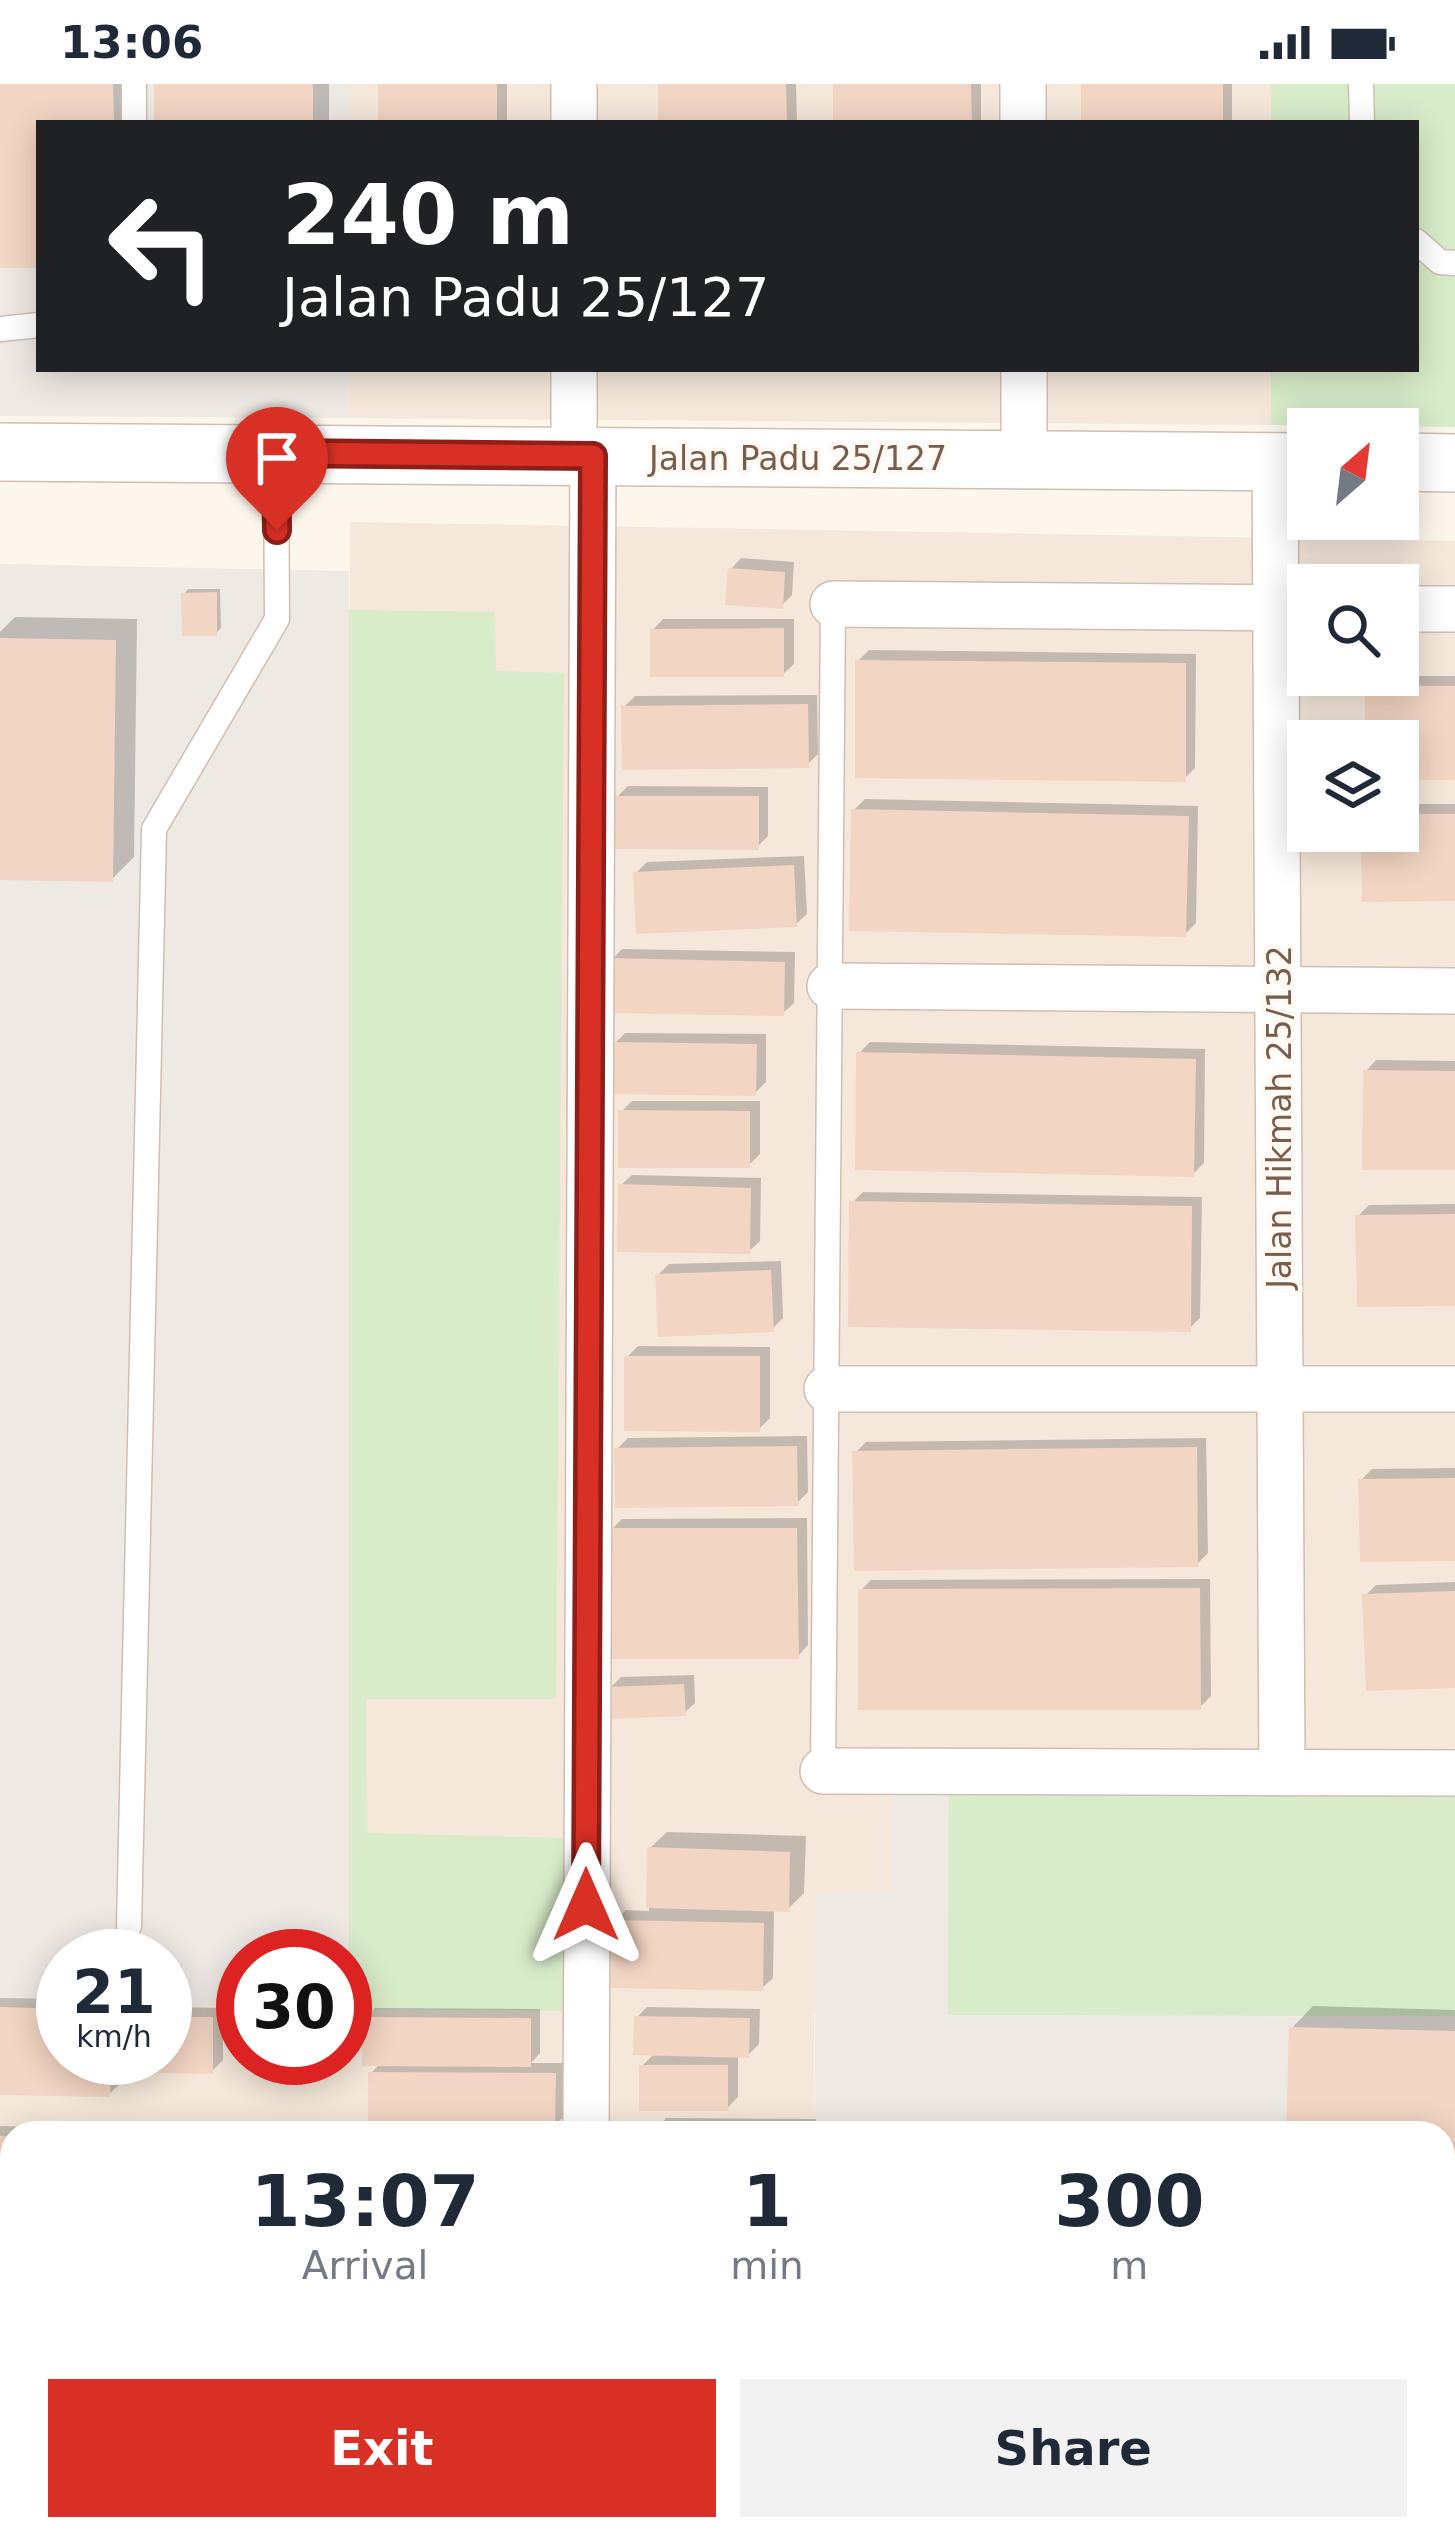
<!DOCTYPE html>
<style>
:root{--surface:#fff;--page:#f2f2f3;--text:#1f2937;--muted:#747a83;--accent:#d93025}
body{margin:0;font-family:"DejaVu Sans",sans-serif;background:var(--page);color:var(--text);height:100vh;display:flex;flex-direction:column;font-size:45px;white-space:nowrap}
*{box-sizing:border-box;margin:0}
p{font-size:39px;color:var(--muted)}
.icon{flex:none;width:66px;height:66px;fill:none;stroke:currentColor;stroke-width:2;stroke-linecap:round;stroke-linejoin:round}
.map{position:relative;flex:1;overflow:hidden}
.sheet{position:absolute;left:0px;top:2037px;width:1455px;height:420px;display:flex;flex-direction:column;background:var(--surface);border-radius:36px 36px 0 0;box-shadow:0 6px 30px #0003}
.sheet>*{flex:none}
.guide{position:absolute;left:36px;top:36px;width:1383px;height:252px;border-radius:0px;box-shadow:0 6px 30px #0003;background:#202124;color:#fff;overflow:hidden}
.needle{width:78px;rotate:28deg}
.fabs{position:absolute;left:1287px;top:324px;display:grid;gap:24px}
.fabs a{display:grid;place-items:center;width:132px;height:132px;border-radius:0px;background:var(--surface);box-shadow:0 6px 30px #0003;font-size:60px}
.speed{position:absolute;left:36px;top:1845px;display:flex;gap:24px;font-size:60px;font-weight:700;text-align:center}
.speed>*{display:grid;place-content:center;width:156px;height:156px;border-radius:50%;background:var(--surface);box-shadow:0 6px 30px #0003;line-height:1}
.speed small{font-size:30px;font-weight:400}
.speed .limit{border:18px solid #d22;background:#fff;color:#111}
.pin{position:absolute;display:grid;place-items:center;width:102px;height:102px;color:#fff;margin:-123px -51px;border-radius:50% 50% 50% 0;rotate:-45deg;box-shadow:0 0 12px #0007}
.pin .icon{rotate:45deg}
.me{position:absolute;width:132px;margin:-66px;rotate:0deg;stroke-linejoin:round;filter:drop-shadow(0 0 9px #0008)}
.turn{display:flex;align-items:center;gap:42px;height:252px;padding:0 48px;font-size:54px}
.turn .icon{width:156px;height:156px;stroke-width:2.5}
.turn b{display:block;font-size:84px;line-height:102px}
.eta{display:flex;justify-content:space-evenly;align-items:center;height:204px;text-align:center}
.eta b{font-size:72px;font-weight:700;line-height:84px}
.cta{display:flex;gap:24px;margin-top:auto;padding:24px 48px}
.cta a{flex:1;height:138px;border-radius:0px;background:var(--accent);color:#fff;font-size:48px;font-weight:700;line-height:138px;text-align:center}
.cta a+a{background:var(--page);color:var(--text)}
.status{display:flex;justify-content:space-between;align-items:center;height:84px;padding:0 60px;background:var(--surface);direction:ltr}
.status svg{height:33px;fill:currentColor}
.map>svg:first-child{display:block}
.residential{fill:#f5e8da;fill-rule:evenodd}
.industrial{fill:#efe9e4}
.green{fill:#d8ecc9}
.shadow{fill:#0003}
.building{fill:#f3d5c3}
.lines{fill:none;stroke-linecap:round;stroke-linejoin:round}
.service-casing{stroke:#d1beb0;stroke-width:27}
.minor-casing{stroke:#d1beb0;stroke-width:48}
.tertiary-casing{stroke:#d1beb0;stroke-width:60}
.service{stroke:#fff;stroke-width:24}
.minor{stroke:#fff;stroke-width:45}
.tertiary{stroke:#fff;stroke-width:57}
.route-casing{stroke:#8d1f18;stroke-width:30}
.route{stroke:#d93025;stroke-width:21}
.labels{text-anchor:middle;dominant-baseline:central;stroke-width:9;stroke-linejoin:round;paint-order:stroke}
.street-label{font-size:33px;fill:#7a5c4d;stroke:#fffaf3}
</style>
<div class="status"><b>13:06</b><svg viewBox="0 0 49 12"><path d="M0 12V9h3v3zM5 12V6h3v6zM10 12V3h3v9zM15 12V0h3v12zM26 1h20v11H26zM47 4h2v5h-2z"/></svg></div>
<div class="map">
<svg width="1455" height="2457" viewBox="0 0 1455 2457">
<rect width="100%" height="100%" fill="#fdf6ec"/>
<g class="residential">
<rect x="350" y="0" width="921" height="39"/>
<path d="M349,285H1271V341L348,334Z"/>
<path d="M350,438L1455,457V1933L814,1930L815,2049H12V2445H819V2457H0V1918L63,1919V1974H165V1921L243,1923V1974H345V1925L349,1924ZM1308,501H1398V591H1308ZM1308,657H1398V747H1308Z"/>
</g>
<g class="industrial">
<path d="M0,0H350V39H39V285H349L348,334L0,332Z"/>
<path d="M0,480L349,487V1925H345V1872H243V1923L165,1921V1872H63V1919L0,1918Z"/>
<path d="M892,1709L949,1710V1931L1455,1933V2457H819L818,2445H1443V2049H815V1809L892,1807Z"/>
</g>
<g class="green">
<path d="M1271,0H1455V343L1271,341V285H1416V39H1271Z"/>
<path d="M349,526L495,528L496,587L564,589L556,1615H366L367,1749L564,1754L563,1927L349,1925Z"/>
<path d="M949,1710L1455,1713V1932L948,1931Z"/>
</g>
<g class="shadow">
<path d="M0,0H129V39H39V181H0Z"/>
<rect x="157" y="0" width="172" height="39"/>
<rect x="381" y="0" width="126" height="39"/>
<path d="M660,0H796L797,39H661Z"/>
<rect x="836" y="0" width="145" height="39"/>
<rect x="1084" y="0" width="148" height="39"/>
<path d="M741,474L794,478L792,511L781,522L731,485Z"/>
<path d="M188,505H220L221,544L216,549L184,510Z"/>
<path d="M15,533L137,535L134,773L112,795L0,793V548Z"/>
<path d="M663,535H794V580L783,590L653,546Z"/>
<path d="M869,566L1196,570L1195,684L1184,695L858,577Z"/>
<path d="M1379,592H1455V693H1398V657H1368V603Z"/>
<path d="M817,611L818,670L807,681L624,623L635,612Z"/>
<path d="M628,702L768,703V752L757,763L617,713Z"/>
<path d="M865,715L1198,722L1196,839L1185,850L854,726Z"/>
<path d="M1398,720H1455V814L1364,747H1398Z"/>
<path d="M804,772L807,830L796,840L636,789L647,778Z"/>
<path d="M622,865L795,868L794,919L783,929L612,876Z"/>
<path d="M625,949L766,950V998L755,1009L614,960Z"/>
<path d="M870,958L1205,965L1204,1079L1193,1090L859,969Z"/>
<path d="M1376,976L1455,977V1083L1366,987Z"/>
<path d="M632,1017H760V1070L749,1081L621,1028Z"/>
<path d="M632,1091L761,1094L760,1157L749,1167L621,1101Z"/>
<path d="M863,1108L1202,1113L1200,1234L1189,1245L852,1119Z"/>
<path d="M1455,1120V1219L1358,1132L1369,1121Z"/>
<path d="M781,1177L783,1234L772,1245L658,1191L669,1180Z"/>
<path d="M638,1262L770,1263V1334L759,1345L627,1273Z"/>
<path d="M807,1352L808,1408L797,1419L617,1365L628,1354Z"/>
<path d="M1206,1354L1208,1469L1197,1480L855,1369L866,1358Z"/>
<path d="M1455,1384V1474L1361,1396L1372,1385Z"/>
<path d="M807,1434L808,1561L798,1572L611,1446L622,1435Z"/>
<path d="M1210,1495L1211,1612L1200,1623L861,1506L871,1496Z"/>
<path d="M1455,1498V1601L1365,1512L1376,1501Z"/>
<path d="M694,1591L695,1619L684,1629L610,1604L621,1593Z"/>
<path d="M667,1748L806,1752L804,1809L788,1825H774L773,1894L762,1904L615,1837L626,1826L649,1827L650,1764Z"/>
<path d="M0,1914L63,1915V1974H120V2000L109,2010L0,2008Z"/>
<path d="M1313,1922L1455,1926V2096H1443V2049H1289L1292,1944Z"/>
<path d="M169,1923L223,1924V1976L212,1987L158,1974H165V1927Z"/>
<path d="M647,1923L760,1925L759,1960L748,1971H738V2013L727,2024L642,1982L655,1969L637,1933Z"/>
<path d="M375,1924L540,1925V1969L531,1979H565V2031L554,2042L371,1989L381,1979L365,1934Z"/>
<path d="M666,2034L816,2035V2049H655Z"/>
<path d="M0,2042L106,2045V2049H12V2158H0Z"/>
<path d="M1443,2158H1455V2278L1443,2290Z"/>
<path d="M0,2164H12V2247L0,2246Z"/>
<rect x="0" y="2293" width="12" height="113"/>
<path d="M0,2419H12V2445H31V2457H0Z"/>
<rect x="144" y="2445" width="357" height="12"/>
<path d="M644,2445H834V2457H643Z"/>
<rect x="1176" y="2445" width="87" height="12"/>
</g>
<g class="building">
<path d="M0,0H113L114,39H39V184H0Z"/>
<rect x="154" y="0" width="159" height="39"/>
<rect x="378" y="0" width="119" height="39"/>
<path d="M658,0H786L787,39H658Z"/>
<path d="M833,0H971L972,39H833Z"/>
<rect x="1081" y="0" width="142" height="39"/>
<path d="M728,484L785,488L783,525L725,521Z"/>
<path d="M217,508V552H182L181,509Z"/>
<path d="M784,544V593H650V545Z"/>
<path d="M0,554L116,556L113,798L0,796Z"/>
<path d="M855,576L1186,579V698L855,694Z"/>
<path d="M1365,602H1455V696H1398V657H1365Z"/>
<path d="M808,620L809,684L622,686L621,622Z"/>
<path d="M614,712H759V766L614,765Z"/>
<path d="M851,725L1189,732L1186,853L849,847Z"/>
<path d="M1398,730H1455V817L1362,818L1361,747H1398Z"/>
<path d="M794,781L797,843L636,850L633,788Z"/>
<path d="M609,874L785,878L784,932L608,929Z"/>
<path d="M611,958L757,960L756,1012L610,1010Z"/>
<path d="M856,968L1196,975L1194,1093L855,1086Z"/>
<path d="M1363,986L1455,987V1086H1362Z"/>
<path d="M618,1026L750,1027V1084H618Z"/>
<path d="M618,1100L751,1104L750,1170L617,1168Z"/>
<path d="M849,1117L1192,1122L1191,1248L848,1243Z"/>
<path d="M1455,1130V1222L1357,1223L1355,1131Z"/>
<path d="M771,1186L774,1248L658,1253L655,1190Z"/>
<path d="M624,1272H760V1348L624,1347Z"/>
<path d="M797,1362L798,1422L615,1424L614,1364Z"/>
<path d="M1197,1363L1198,1483L854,1487L852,1367Z"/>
<path d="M1455,1394V1477L1360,1478L1358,1395Z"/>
<path d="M608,1444H797L799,1575H609Z"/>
<path d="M1200,1504L1201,1626H858V1505Z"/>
<path d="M1455,1507V1604L1366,1607L1362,1510Z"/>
<path d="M684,1600L686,1632L608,1635L607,1603Z"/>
<path d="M647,1763L790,1768L789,1828L646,1824Z"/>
<path d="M612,1836L764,1839L763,1907L611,1904Z"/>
<path d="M0,1923L63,1925V1974H111L110,2013L0,2011Z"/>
<path d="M634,1932L750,1934L749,1974L633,1971Z"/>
<path d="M165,1933H213V1990L154,1989L155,1974H165Z"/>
<path d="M362,1933L531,1934V1983L362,1982Z"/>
<path d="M1289,1943L1455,1947V2099H1443V2049H1286Z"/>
<rect x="639" y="1981" width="89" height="46"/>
<path d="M368,1988L556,1989L555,2045L368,2043Z"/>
<rect x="652" y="2044" width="154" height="5"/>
<path d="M0,2052L12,2053V2161H0Z"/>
<path d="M0,2174H12V2250L0,2249Z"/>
<path d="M1443,2174L1451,2175L1447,2243H1443Z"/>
<rect x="0" y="2303" width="12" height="106"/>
<path d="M0,2429H12V2445H22V2457H0Z"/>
<rect x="141" y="2445" width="195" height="12"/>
<rect x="357" y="2445" width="135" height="12"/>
<path d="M641,2445H814V2457H640Z"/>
<rect x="1173" y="2445" width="75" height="12"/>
</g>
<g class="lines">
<g class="service-casing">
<g id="service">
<path d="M1361,0L1362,39"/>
<path d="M134,39V0"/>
<path d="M1416,157L1440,178L1455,179"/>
<path d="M0,245L39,241"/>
<path d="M823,1687L833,520"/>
<path d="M129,1842L154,745L277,535L276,369"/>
<path d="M1443,2128H1455"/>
<path d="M1134,2445V2457"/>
</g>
</g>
<g class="minor-casing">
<g id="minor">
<path d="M574,0V39"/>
<path d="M1023,0V39"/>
<path d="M574,285V372"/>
<path d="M1024,285V375"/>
<path d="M1275,377L1282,1688"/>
<path d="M833,520L1308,524"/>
<path d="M1398,525H1455"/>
<path d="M830,902L1455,907"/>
<path d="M827,1305H1455"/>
<path d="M823,1687L1455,1689"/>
<path d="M586,2049L593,372"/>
<path d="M107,2457V2445"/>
<path d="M584,2457V2445"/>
</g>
</g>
<g class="tertiary-casing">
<g id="tertiary">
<path d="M0,368L1308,378"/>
<path d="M1398,378L1455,379"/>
</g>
</g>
<use href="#service" class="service"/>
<use href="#minor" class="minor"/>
<use href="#tertiary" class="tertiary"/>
</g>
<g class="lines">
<g class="route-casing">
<path id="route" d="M277,446L276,369L593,372L586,1821"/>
</g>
<use href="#route" class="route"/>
</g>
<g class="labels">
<g class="street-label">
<text x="798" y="374">Jalan Padu 25/127</text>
<text transform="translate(1279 1033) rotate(-90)">Jalan Hikmah 25/132</text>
</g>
</g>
</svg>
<div class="fabs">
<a><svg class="needle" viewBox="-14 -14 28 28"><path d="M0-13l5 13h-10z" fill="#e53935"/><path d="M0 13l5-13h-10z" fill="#747a83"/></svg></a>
<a><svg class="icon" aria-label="search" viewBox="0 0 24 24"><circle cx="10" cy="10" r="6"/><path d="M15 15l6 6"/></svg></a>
<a><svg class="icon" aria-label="layers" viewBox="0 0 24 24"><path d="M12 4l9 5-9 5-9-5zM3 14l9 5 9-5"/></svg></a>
</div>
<div class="speed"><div>21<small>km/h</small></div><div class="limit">30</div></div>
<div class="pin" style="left:277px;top:446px;background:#d93025"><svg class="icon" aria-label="arrive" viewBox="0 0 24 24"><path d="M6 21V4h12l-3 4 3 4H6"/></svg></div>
<svg class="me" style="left:586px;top:1821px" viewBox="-20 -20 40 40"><path d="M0-17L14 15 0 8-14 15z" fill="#d93025" stroke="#fff" stroke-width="4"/></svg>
<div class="guide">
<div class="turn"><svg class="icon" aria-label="left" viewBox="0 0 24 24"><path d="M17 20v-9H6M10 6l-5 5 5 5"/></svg><div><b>240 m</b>Jalan Padu 25/127</div></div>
</div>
<section class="sheet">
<div class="eta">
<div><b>13:07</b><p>Arrival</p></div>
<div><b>1</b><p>min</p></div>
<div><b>300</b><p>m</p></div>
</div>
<div class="cta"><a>Exit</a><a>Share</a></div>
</section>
</div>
